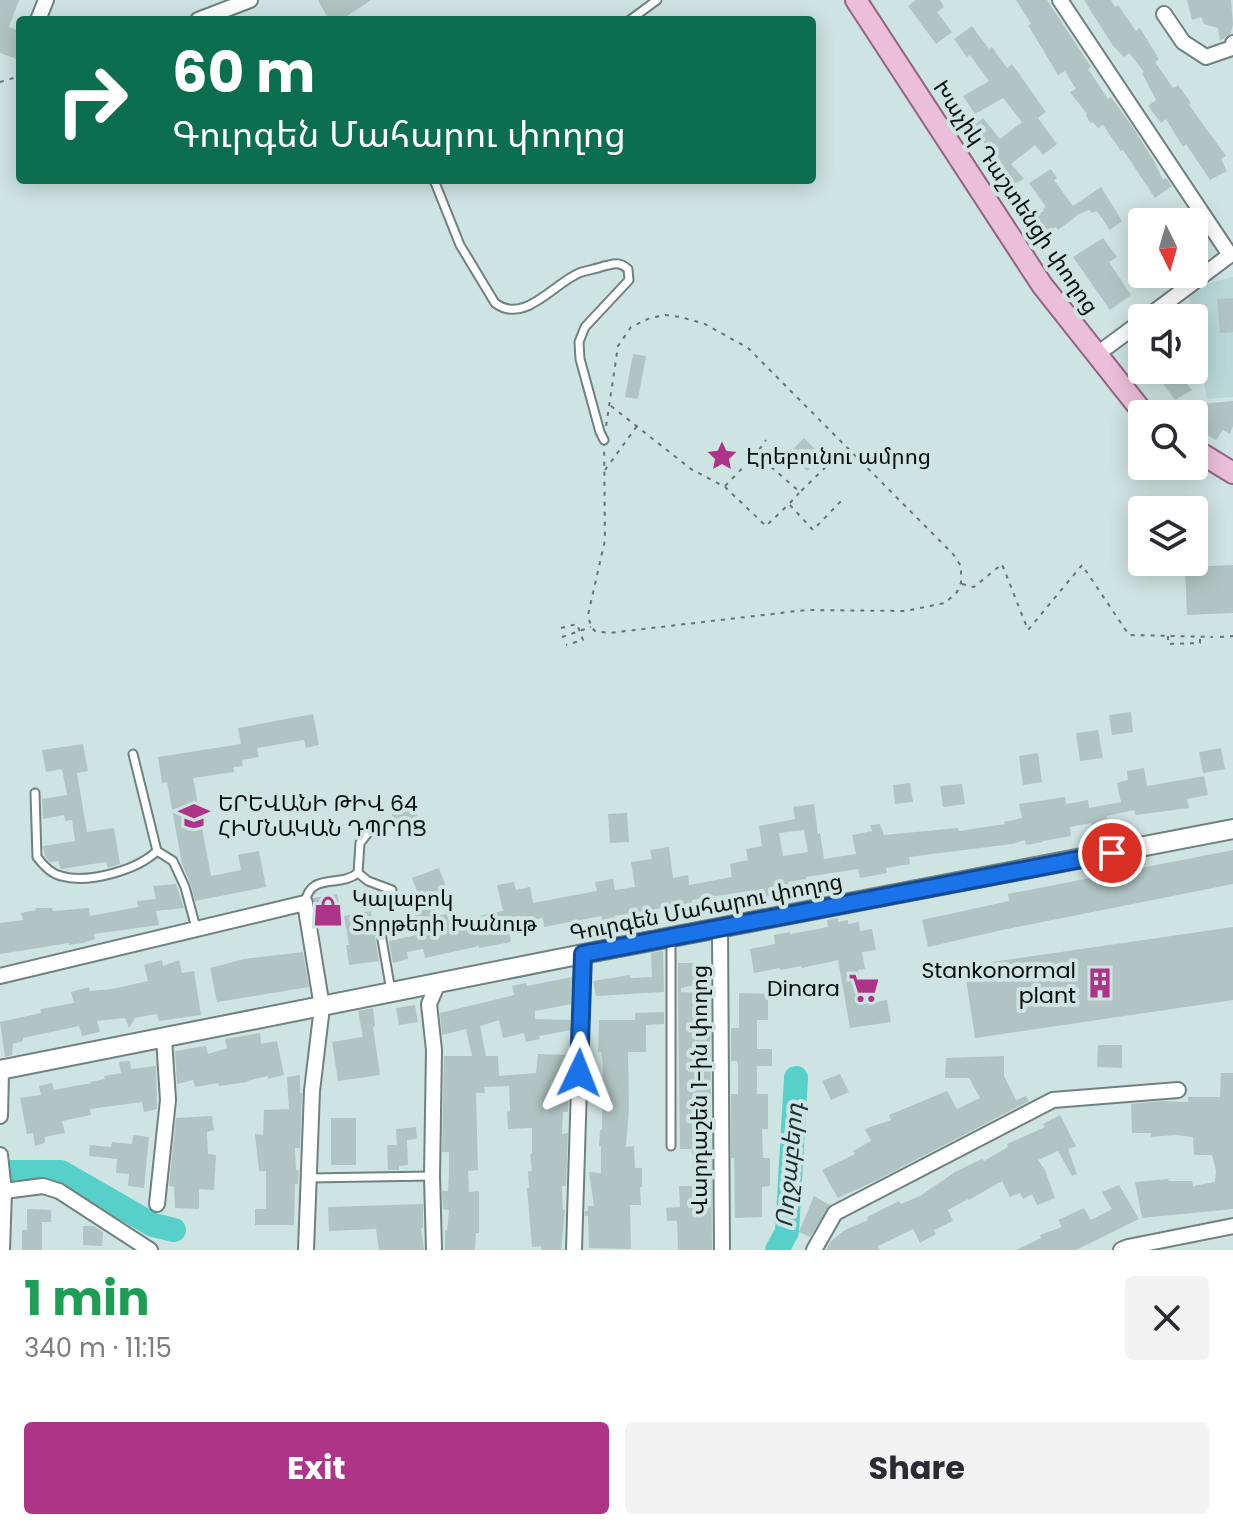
<!DOCTYPE html>
<meta charset="utf-8">
<style>
:root{--surface:#fff;--page:#f2f2f3;--text:#2b2b33;--muted:#7c7c81;--accent:#ae3487}
body{margin:0;font-family:Poppins,"Noto Sans Armenian",sans-serif;background:var(--page);color:var(--text);height:100vh;display:flex;flex-direction:column;font-size:30px;white-space:nowrap}
*{box-sizing:border-box;margin:0}
p{font-size:26px;color:var(--muted)}
.icon{flex:none;width:44px;height:44px;fill:none;stroke:currentColor;stroke-width:2;stroke-linecap:round;stroke-linejoin:round}
.map{position:relative;height:1250px;overflow:hidden}
.details{display:flex;flex-direction:column;background:var(--surface);flex:1}
.details>*{flex:none}
.guide{position:absolute;left:16px;top:16px;width:800px;height:168px;border-radius:8px;box-shadow:0 4px 20px #0003;background:#0b6e4f;color:#fff;overflow:hidden}
.needle{width:52px;rotate:175deg}
.controls{position:absolute;left:1128px;top:208px;display:grid;gap:16px}
.controls a{display:grid;place-items:center;width:80px;height:80px;border-radius:8px;background:var(--surface);box-shadow:0 4px 20px #0003;font-size:40px}
.pin{position:absolute;display:grid;place-items:center;width:68px;height:68px;color:#fff;margin:-34px;border:4px solid #fff;border-radius:50%;box-shadow:0 2px 8px #0007}
.me{position:absolute;width:88px;margin:-44px;rotate:2deg;stroke-linejoin:round;filter:drop-shadow(0 0 6px #0008)}
.turn{display:flex;align-items:center;gap:28px;height:168px;padding:0 24px;font-size:36px}
.turn .icon{width:104px;height:104px;stroke-width:2.5}
.turn b{display:block;font-size:56px;line-height:68px}
.round{display:grid;place-items:center;flex:none;width:84px;height:84px;border-radius:8px;background:var(--page)}
.headline{display:flex;align-items:center;justify-content:space-between;height:136px;padding:0 24px}
h1{font-size:48px;font-weight:700;line-height:60px;color:#1e9e55}
.action{display:flex;gap:16px;margin-top:auto;padding:16px 24px}
.action a{flex:1;height:92px;border-radius:8px;background:var(--accent);color:#fff;font-size:32px;font-weight:700;line-height:92px;text-align:center}
.action a+a{background:var(--page);color:var(--text)}
.map>svg:first-child{display:block}
.built{fill:#b9d7d5}
.lines{fill:none;stroke-linecap:round;stroke-linejoin:round}
.river{stroke:#57d0c9;stroke-width:24}
.building{fill:#b0c5c3;fill-rule:evenodd}
.lane-casing{stroke:#6f8280;stroke-width:11}
.street-casing{stroke:#6f8280;stroke-width:18}
.secondary-casing{stroke:#6f8280;stroke-width:22}
.primary-casing{stroke:#926482;stroke-width:24}
.path{stroke:#667473;stroke-width:2;stroke-dasharray:4 6;stroke-linecap:butt}
.lane{stroke:#fff;stroke-width:7}
.street{stroke:#fff;stroke-width:14}
.secondary{stroke:#fff;stroke-width:18}
.primary{stroke:#ebbed9;stroke-width:20}
.route-casing{stroke:#114b97;stroke-width:20}
.route{stroke:#1a73e8;stroke-width:14}
.labels{text-anchor:middle;dominant-baseline:central;stroke-width:8;stroke-linejoin:round;paint-order:stroke}
.street-label{font-size:22px;fill:#070e0e;stroke:#cee4e2}
.poi-label{font-size:22px;fill:#070e0e;stroke:#cee4e2;text-anchor:start}
.water-label{font-size:24px;font-style:italic;fill:#1b302f;stroke:#cee4e2}
</style>
<div class="map">
<svg width="1233" height="1250" viewBox="0 0 1233 1250">
<rect width="100%" height="100%" fill="#cee4e2"/>
<path class="built" d="M1233,277V397L1207,399L1194,327V318H1192L1189,297L1212,282Z"/>
<g class="lines">
<g class="river">
<path d="M0,1176L11,1172H61L153,1225L174,1230"/>
<path d="M777,1250L787,1232L796,1078"/>
</g>
</g>
<g class="building">
<path d="M0,0H19L9,27L20,31V52L17,59L0,53Z"/>
<path d="M318,0H371L347,16L350,20H329Z"/>
<path d="M916,0H940L944,7L937,12L952,32L936,44L908,6Z"/>
<path d="M1016,0H1047L1091,67L1088,69L1108,99L1111,97L1132,126L1154,161L1163,180L1166,178L1172,186L1155,198L1123,150L1121,151L1103,125L1098,128L1093,122L1090,123L1086,115L1087,114L1070,92L1076,89L1065,71L1058,75L1028,25L1031,24Z"/>
<path d="M1084,0H1111L1115,7L1118,5L1136,31L1140,28L1159,59L1155,62L1173,88L1178,85L1191,103L1189,105L1226,156L1221,159L1227,171L1210,180L1186,144L1183,147L1166,119L1161,123L1148,106L1156,100L1142,73L1144,72L1129,53L1124,57L1113,46Z"/>
<path d="M1187,0H1231L1233,24L1231,33L1220,41L1218,28L1204,24L1201,17L1192,20Z"/>
<path d="M972,26L989,49L992,47L1007,68L1012,64L1046,112L1038,118L1057,144L1043,155L1035,145L1011,164L1024,179L1013,185L986,150L988,148L972,127L983,118L1000,139L1022,122L1003,98L975,114L963,96L989,81L970,55L967,57L954,39Z"/>
<path d="M1051,169L1057,178L1054,180L1073,206L1101,187L1122,221L1110,230L1097,211L1092,213L1089,210L1079,214L1058,230L1056,227L1045,232L1035,215L1044,211L1043,209L1046,207L1029,183Z"/>
<path d="M1103,238L1117,257L1109,262L1131,295L1110,310L1073,257Z"/>
<path d="M1233,298V332L1220,333L1217,299Z"/>
<path d="M633,354L646,356L638,399L625,397Z"/>
<path d="M1153,370H1176L1192,390L1175,400Z"/>
<path d="M1233,401V426L1230,434L1223,430L1216,440L1197,429L1202,416L1200,404Z"/>
<path d="M804,438L822,456L807,471L789,453Z"/>
<path d="M1233,565V613L1187,615L1185,567Z"/>
<path d="M1131,712L1133,732L1112,735L1109,715Z"/>
<path d="M313,714L319,745L306,748L304,740L257,748L259,757L242,760L243,766L233,767L234,772L193,778L211,876L241,870L238,855L259,851L266,887L195,901L191,885L182,864L167,782L162,783L158,757L241,744L238,728Z"/>
<path d="M1098,730L1103,758L1080,761L1076,733Z"/>
<path d="M83,744L88,771L77,773L87,832L114,828L120,864L108,868L106,862L61,869L58,861L50,862L45,856L43,846L75,841L72,820L65,821L64,815L43,819L42,799L67,795L62,769L46,772L42,750Z"/>
<path d="M1221,748L1225,769L1203,773L1199,752Z"/>
<path d="M1038,753L1042,782L1023,785L1019,756Z"/>
<path d="M1144,768L1147,786L1204,776L1208,795L1187,799L1189,808L1135,815L1134,810L1107,816L1109,827L1092,830L1091,823L1070,827L1071,836L1043,841V842L1026,845L1025,840L1012,844L909,857L910,864L886,868L887,873L860,878L858,869L806,877V879L788,882L790,892L756,899L754,890L692,900V903L614,916L615,918L602,920V916L544,927L543,918L508,924L511,942L479,948V946L425,958L423,949L407,952L408,959L393,963L389,941L416,935L415,931H419L414,909L423,907L412,878L439,868L447,889L432,895L437,916L447,914L449,922L503,911L497,885L514,882L516,890L530,887L533,903L597,891L595,882L613,879L615,890L635,887L631,862L652,859L650,850L669,847L673,878L688,875L689,885L732,877L730,864L748,860L746,849L762,846L759,826L795,819L793,807L814,804L818,834L820,833L824,859L856,854L852,835L872,831L870,825L880,824L884,835L958,828L959,831L1005,824L1004,822L1022,818L1019,804L1065,797L1066,804L1088,800L1089,808L1121,802L1117,783L1128,780L1127,771ZM804,830L808,852L783,856L779,833Z"/>
<path d="M910,783L913,802L895,804L893,785Z"/>
<path d="M962,784L965,804L943,807L940,786Z"/>
<path d="M416,810L419,829L395,832L392,814Z"/>
<path d="M627,813L629,842L610,843L608,814Z"/>
<path d="M1233,850V884L1002,930L928,947L922,920L1009,901L1008,894Z"/>
<path d="M176,884L184,908L156,911L159,925L94,934L95,939L83,943L69,945V943L0,954V923L23,920L21,913L36,910L35,908H52L53,911L89,908L90,916L138,907L137,901L156,899L153,886Z"/>
<path d="M337,894L343,923L319,928L313,898Z"/>
<path d="M371,911L379,961L349,965L346,945H349L344,916Z"/>
<path d="M838,918V922L848,920V924L859,922L860,931L872,929L876,950L862,952L865,969L858,970L864,1004L887,1000L891,1022L850,1028L838,960L802,968L801,966L780,970V968L754,973L750,949L775,944L774,935L790,932L791,934L828,927L827,920Z"/>
<path d="M1233,927V1000L975,1038L964,966Z"/>
<path d="M663,951L664,992L596,996L593,981L630,975V978L652,977L651,953Z"/>
<path d="M303,952L309,987L217,1002L210,968L244,959Z"/>
<path d="M162,960L163,966L179,960L182,973L194,971L201,1015L159,1021L157,1014L135,1018L129,1028L125,1018L97,1021L100,1032L82,1036L79,1026L23,1038V1041L13,1044L12,1055L5,1057L0,1022L41,1013L40,1009L74,1003L71,992L89,987L90,991L112,989L148,981L144,965Z"/>
<path d="M678,963H710V982L681,988V992H678Z"/>
<path d="M572,977L571,1004L535,1011V1019L570,1020L571,1030L539,1036L540,1039L526,1042L524,1033L503,1038L499,1020L480,1026L486,1056H498L499,1076L536,1073L538,1054L570,1055L568,1112H563L562,1134L568,1133L566,1186H562L563,1210H565L561,1250H541V1246L532,1247L527,1188H529L528,1171H532L530,1154H532V1128L508,1129L507,1112L510,1111L509,1086L484,1087L485,1093H476L478,1170L468,1171L469,1192L479,1191V1233H476L475,1250H445V1230L447,1231L449,1210L443,1209L442,1191H448L449,1173V1152H442L444,1056H472L466,1029L442,1035L440,1013L514,995L512,986L526,983L527,986Z"/>
<path d="M678,992L710,993L712,1250H678L677,1221H667L666,1208L680,1207L679,1186H693L692,1149H680Z"/>
<path d="M739,993L768,994V1020H757V1049H772V1066H757V1094H768V1129H762L763,1158H770V1186L762,1187V1217L735,1218L734,1158H731V1094H738V1066L737,1061H731V1028H739Z"/>
<path d="M415,1005L418,1022L399,1025L396,1008Z"/>
<path d="M373,1008L375,1026L373,1027L380,1075L338,1081L332,1042L363,1037L358,1011Z"/>
<path d="M664,1012V1024L646,1025V1052H628L629,1108L626,1147L634,1146L635,1168H642V1187H640L641,1205H630L631,1249L589,1248L588,1216H585V1211H588V1206H594L589,1172L601,1173V1146H599L600,1130H602L603,1064L601,1052H598L599,1020H635V1013Z"/>
<path d="M260,1033L261,1044L277,1041L284,1075L268,1079V1076L247,1081L248,1082L219,1086L218,1083L195,1087L193,1080L177,1084L175,1051L206,1046L208,1054L227,1048L225,1039Z"/>
<path d="M1098,1045H1122V1068L1097,1067Z"/>
<path d="M1004,1056V1076L1016,1100L1026,1096L1029,1101L875,1181L838,1198L822,1170L855,1154L853,1151L871,1141L865,1129L891,1120L889,1115L947,1091L957,1109L980,1098L969,1078H945L946,1058Z"/>
<path d="M130,1061L131,1069L156,1066L157,1109L144,1112L142,1102L90,1109L91,1115L62,1121L65,1133L45,1137V1143L35,1146L33,1133L27,1134L20,1098L41,1095L39,1086L52,1083L54,1090L91,1083L90,1082L105,1079L104,1076L121,1073L119,1062Z"/>
<path d="M1221,1073H1233V1209L1142,1218L1135,1182L1168,1179L1169,1181H1192L1193,1186L1215,1182L1216,1171L1212,1155H1194L1193,1137L1175,1135L1151,1137V1133H1132L1131,1104L1163,1101L1188,1102V1097H1220Z"/>
<path d="M840,1074L849,1092L831,1100L822,1081Z"/>
<path d="M300,1075V1093H302L300,1148H295L296,1170H299L298,1184H295L294,1225H255V1209H266V1171H259L255,1134L263,1135L264,1110L289,1109L287,1077Z"/>
<path d="M1060,1115L1076,1146L1068,1149L1077,1174L1072,1176L1058,1151L1038,1160L1045,1170L1055,1198L1037,1205L1032,1194L1023,1199L1020,1193L1010,1197L1002,1181L969,1200L968,1199L948,1210L953,1221L934,1230L936,1234L920,1243L913,1229L878,1246L879,1250H826L831,1241L845,1230L868,1220L867,1217L899,1201L901,1204L920,1196L955,1172L982,1159L984,1161L1008,1147L1007,1144L1045,1127L1043,1124Z"/>
<path d="M212,1116L214,1130L207,1132L208,1154L216,1155L214,1190L199,1189V1209L175,1208L174,1187L169,1186L176,1118Z"/>
<rect x="331" y="1118" width="25" height="47"/>
<path d="M416,1127L417,1139L407,1140L408,1165L399,1166V1170H388L387,1145H397L396,1129Z"/>
<path d="M133,1135L149,1137L144,1188L128,1186L129,1174L116,1173L117,1159L89,1156L90,1145L111,1147L112,1142L132,1144Z"/>
<path d="M1119,1185L1139,1219L1076,1250H1016L1041,1238L1040,1235L1062,1227L1058,1220L1084,1208L1091,1220L1112,1209L1102,1192Z"/>
<path d="M814,1196L830,1205L810,1237L799,1232Z"/>
<path d="M423,1204V1228H421L424,1250H379L376,1229L329,1231L328,1207Z"/>
<path d="M27,1209L51,1210V1222H42V1250H22V1230H27Z"/>
<path d="M83,1226H94L103,1232L102,1246L83,1245Z"/>
</g>
<g class="lines">
<g class="lane-casing">
<g id="lane">
<path d="M630,20L657,0"/>
<path d="M434,180L460,245L495,303C524,325 553,284 579,273C587,270 596,269 604,266C614,264 619,261 628,269L629,280L585,327L579,342L580,359L600,432L604,440"/>
<path d="M133,754L157,851L173,861L185,887L196,928"/>
<path d="M35,793L37,857C43,865 51,874 61,876C89,884 137,870 157,851"/>
<path d="M358,873L368,881L392,890"/>
<path d="M305,903C310,872 339,888 358,873L360,843L371,829"/>
<path d="M381,934L391,991"/>
<path d="M671,938V1146"/>
<path d="M309,1178L432,1176"/>
</g>
</g>
<g class="street-casing">
<g id="street">
<path d="M1060,0L1230,255L1146,318"/>
<path d="M1164,14L1183,42L1206,57L1232,48L1233,43"/>
<path d="M38,20L46,0"/>
<path d="M198,20L250,0"/>
<path d="M1096,355L1142,321"/>
<path d="M720,929L722,1250"/>
<path d="M0,976L305,903L322,1007L312,1091L306,1250"/>
<path d="M0,1116L1,1070"/>
<path d="M0,1155L4,1191L2,1250"/>
<path d="M4,1191L43,1186L59,1191L150,1250"/>
<path d="M157,1204L168,1100L164,1038"/>
<path d="M434,1250L432,1176L434,1050L429,1004L438,983"/>
<path d="M574,1250L583,954"/>
<path d="M814,1250L835,1213L1053,1100L1178,1090"/>
<path d="M1121,1250L1128,1247L1233,1226"/>
</g>
</g>
<g class="secondary-casing">
<path id="secondary" d="M0,1070L583,954L1233,829"/>
</g>
<g class="primary-casing">
<g id="primary">
<path d="M856,0L1042,285L1141,410L1146,414"/>
<path d="M1194,449L1233,473"/>
</g>
</g>
<g class="path">
<path d="M0,82L20,76"/>
<path d="M665,315L681,317L705,324L748,348L953,554L961,566V583L957,592L945,603L905,611L806,610L609,633L595,631L591,627L588,615L605,540L604,440L618,346L631,327L650,318Z"/>
<path d="M611,406L691,469L725,487L766,526L789,504L813,530L845,497"/>
<path d="M756,454L800,492L831,462"/>
<path d="M605,470L637,426"/>
<path d="M725,486L756,454L766,440"/>
<path d="M790,503L799,493"/>
<path d="M962,584L974,587L1002,564L1028,630L1082,565L1129,635L1213,637"/>
<path d="M561,628L577,624L583,640L566,645"/>
<path d="M1168,636V644L1200,643V637"/>
<path d="M562,637L591,627"/>
<path d="M1220,637L1233,636"/>
</g>
<use href="#lane" class="lane"/>
<use href="#street" class="street"/>
<use href="#secondary" class="secondary"/>
<use href="#primary" class="primary"/>
</g>
<g class="lines">
<g class="route-casing">
<path id="route" d="M579,1073L583,954L1112,853"/>
</g>
<use href="#route" class="route"/>
</g>
<defs>
<g id="sight-bare" transform="scale(2.4)"><path d="M0-6L1.8-2.2L6-1.7L2.9 1.2L3.7 5.4L0 3.3L-3.7 5.4L-2.9 1.2L-6-1.7L-1.8-2.2Z" fill="#ae3487" stroke="#cee4e2" stroke-width="2.5" paint-order="stroke"/></g>
<g id="school-bare" transform="scale(2.4)"><path d="M0-5L7-2L0 1L-7-2ZM-4 1L0 2.5L4 1V4Q0 6-4 4Z" fill="#ae3487" stroke="#cee4e2" stroke-width="2.5" paint-order="stroke"/></g>
<g id="shop-bare" transform="scale(2.4)"><path d="M-5-2.5h2.3a2.7 3.5 0 0 1 5.4 0H5L5.5 6h-11ZM-1.5-2.5h3a1.5 2.3 0 0 0-3 0Z" fill="#ae3487" stroke="#cee4e2" stroke-width="2.5" paint-order="stroke"/></g>
<g id="building-bare" transform="scale(2.4)"><path d="M-4-6H4V6H1V3H-1V6H-4ZM-2.5-4.3h1.7v1.8h-1.7ZM.8-4.3h1.7v1.8H.8ZM-2.5-1h1.7V.8h-1.7ZM.8-1h1.7V.8H.8Z" fill="#ae3487" stroke="#cee4e2" stroke-width="2.5" paint-order="stroke"/></g>
<g id="supermarket-bare" transform="scale(2.4)"><path d="M-6-5.5h2.5l.6 2H6L4.5 2H-2.5L-4.4-4H-6ZM-1.5 3.2a1.3 1.3 0 1 0 .1 0ZM3 3.2a1.3 1.3 0 1 0 .1 0Z" fill="#ae3487" stroke="#cee4e2" stroke-width="2.5" paint-order="stroke"/></g>
</defs>
<g fill-rule="evenodd">
<use href="#sight-bare" x="722" y="456"/>
<use href="#school-bare" x="194" y="816"/>
<use href="#shop-bare" x="328" y="911"/>
<use href="#building-bare" x="1100" y="983"/>
<use href="#supermarket-bare" x="864" y="988"/>
</g>
<g class="labels">
<g class="street-label">
<text transform="translate(1016 197) rotate(56)">Խաչիկ Դաշտենցի փողոց</text>
<text transform="translate(706 907) rotate(-11)">Գուրգեն Մահարու փողոց</text>
<text transform="translate(699 1090) rotate(-90)">Վարդաշեն 1-ին փողոց</text>
</g>
<g class="poi-label">
<text x="746" y="456">Էրեբունու ամրոց</text>
<text x="218" y="803">ԵՐԵՎԱՆԻ ԹԻՎ 64<tspan x="218" dy="25">ՀԻՄՆԱԿԱՆ ԴՊՐՈՑ</tspan></text>
<text x="352" y="898">Կալաբոկ<tspan x="352" dy="25">Տորթերի Խանութ</tspan></text>
<text x="1076" y="970" text-anchor="end">Stankonormal<tspan x="1076" dy="25">plant</tspan></text>
<text x="840" y="988" text-anchor="end">Dinara</text>
</g>
<g class="water-label">
<text transform="translate(789 1165) rotate(-85)">Ողջաբերդ</text>
</g>
</g>
</svg>
<div class="controls">
<a><svg class="needle" viewBox="-14 -14 28 28"><path d="M0-13l5 13h-10z" fill="#e53935"/><path d="M0 13l5-13h-10z" fill="#7c7c81"/></svg></a>
<a><svg class="icon" aria-label="sound" viewBox="0 0 24 24"><path d="M4 9h4l5-4v14l-5-4H4zM17 9q2 3 0 6"/></svg></a>
<a><svg class="icon" aria-label="search" viewBox="0 0 24 24"><circle cx="10" cy="10" r="6"/><path d="M15 15l6 6"/></svg></a>
<a><svg class="icon" aria-label="layers" viewBox="0 0 24 24"><path d="M12 4l9 5-9 5-9-5zM3 14l9 5 9-5"/></svg></a>
</div>
<div class="pin" style="left:1112px;top:853px;background:#d93025"><svg class="icon" aria-label="arrive" viewBox="0 0 24 24"><path d="M6 21V4h12l-3 4 3 4H6"/></svg></div>
<svg class="me" style="left:579px;top:1073px" viewBox="-20 -20 40 40"><path d="M0-17L14 15 0 8-14 15z" fill="#1a73e8" stroke="#fff" stroke-width="4"/></svg>
<div class="guide">
<div class="turn"><svg class="icon" aria-label="right" viewBox="0 0 24 24"><path d="M7 20v-9h11M14 6l5 5-5 5"/></svg><div><b>60 m</b>Գուրգեն Մահարու փողոց</div></div>
</div>
</div>
<section class="details">
<div class="headline"><div><h1>1 min</h1><p>340 m · 11:15</p></div><a class="round"><svg class="icon" aria-label="close" viewBox="0 0 24 24"><path d="M6 6l12 12M18 6L6 18"/></svg></a></div>
<div class="action"><a>Exit</a><a>Share</a></div>
</section>
